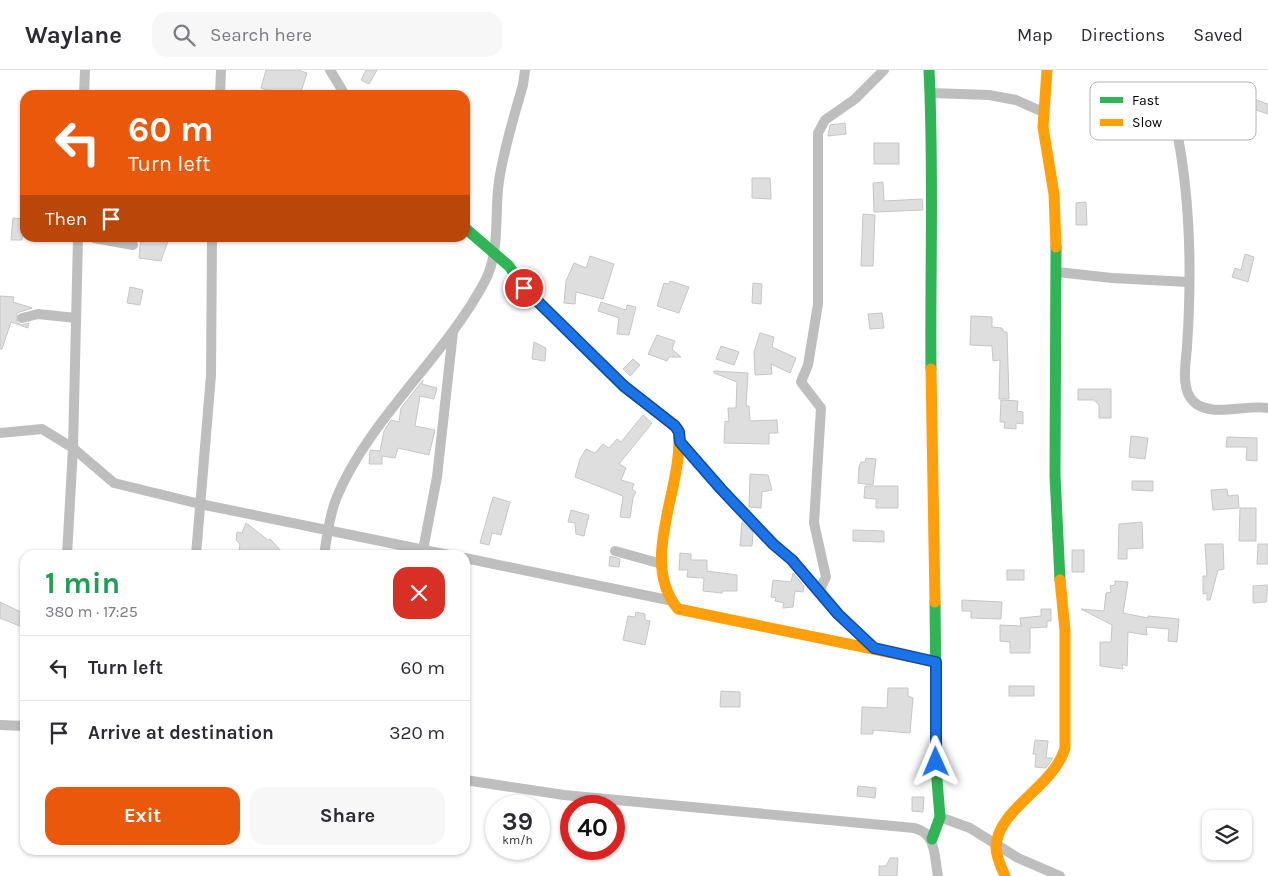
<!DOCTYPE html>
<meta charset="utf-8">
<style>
:root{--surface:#fff;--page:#f7f7f7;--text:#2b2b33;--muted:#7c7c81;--line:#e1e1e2;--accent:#ea580c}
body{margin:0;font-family:Karla,sans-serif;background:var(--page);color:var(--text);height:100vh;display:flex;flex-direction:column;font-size:19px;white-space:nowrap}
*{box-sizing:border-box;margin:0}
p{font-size:16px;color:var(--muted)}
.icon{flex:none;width:28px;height:28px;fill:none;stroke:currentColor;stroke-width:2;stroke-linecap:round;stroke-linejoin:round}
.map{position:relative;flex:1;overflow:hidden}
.sheet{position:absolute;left:20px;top:480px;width:450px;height:305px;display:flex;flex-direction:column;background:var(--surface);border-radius:15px;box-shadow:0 1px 4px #0004}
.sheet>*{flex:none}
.guide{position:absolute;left:20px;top:20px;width:450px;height:152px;border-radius:15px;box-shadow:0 1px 4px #0004;background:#ea580c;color:#fff;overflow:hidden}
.fabs{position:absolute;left:1202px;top:740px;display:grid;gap:10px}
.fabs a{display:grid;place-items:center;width:50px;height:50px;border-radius:10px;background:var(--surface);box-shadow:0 1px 4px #0004;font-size:25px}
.speed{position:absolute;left:485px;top:725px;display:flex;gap:10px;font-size:25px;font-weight:700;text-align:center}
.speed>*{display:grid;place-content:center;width:65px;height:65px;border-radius:50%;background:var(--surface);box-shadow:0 1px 4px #0004;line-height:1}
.speed small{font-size:12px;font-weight:400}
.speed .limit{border:8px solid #d22;background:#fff;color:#111}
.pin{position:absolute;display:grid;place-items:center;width:42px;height:42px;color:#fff;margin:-21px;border:2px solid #fff;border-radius:50%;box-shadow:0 1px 5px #0007}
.me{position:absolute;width:55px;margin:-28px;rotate:359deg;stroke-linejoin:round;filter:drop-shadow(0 0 4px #0008)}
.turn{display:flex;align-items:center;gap:18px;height:105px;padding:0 25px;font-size:22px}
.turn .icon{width:65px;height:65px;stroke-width:2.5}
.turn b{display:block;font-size:35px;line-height:42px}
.then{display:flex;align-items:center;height:48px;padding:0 25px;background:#0003;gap:10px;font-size:19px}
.round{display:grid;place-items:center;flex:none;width:52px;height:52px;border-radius:15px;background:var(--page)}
.overview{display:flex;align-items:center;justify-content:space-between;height:85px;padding:0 25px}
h1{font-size:30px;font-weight:700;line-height:38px;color:#1e9e55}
.button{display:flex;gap:10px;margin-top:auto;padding:10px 25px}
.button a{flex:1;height:58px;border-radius:15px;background:var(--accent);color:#fff;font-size:20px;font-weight:700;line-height:58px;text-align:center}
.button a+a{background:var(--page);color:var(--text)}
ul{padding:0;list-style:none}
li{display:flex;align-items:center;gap:15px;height:65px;padding:0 25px;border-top:1px solid var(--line)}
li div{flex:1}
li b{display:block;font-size:19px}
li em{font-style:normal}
header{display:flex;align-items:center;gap:30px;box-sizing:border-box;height:70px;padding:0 25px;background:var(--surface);border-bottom:1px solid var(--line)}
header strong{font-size:24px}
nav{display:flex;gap:28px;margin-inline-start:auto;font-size:18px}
.search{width:350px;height:45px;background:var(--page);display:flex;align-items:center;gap:12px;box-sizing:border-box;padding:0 18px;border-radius:15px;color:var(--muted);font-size:19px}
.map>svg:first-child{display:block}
.building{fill:#dedede;stroke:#c6c6c6}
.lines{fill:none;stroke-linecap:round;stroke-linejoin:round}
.street{stroke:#bebebe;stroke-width:10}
.fast{stroke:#30b455;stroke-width:11}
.slow{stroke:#ff9f0a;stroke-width:11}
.route-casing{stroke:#114b97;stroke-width:12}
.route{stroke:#1a73e8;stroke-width:9}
.key{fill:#fff;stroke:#b2b2b2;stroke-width:1}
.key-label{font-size:14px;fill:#000}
</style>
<header>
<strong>Waylane</strong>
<div class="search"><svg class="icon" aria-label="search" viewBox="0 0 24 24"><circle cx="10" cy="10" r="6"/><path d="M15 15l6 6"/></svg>Search here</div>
<nav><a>Map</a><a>Directions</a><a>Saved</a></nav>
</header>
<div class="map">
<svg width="1268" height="806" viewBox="0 0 1268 806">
<rect width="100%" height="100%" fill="#fff"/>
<g class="building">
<path d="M266,0H298L307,3L300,25H285L261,18Z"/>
<path d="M366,0H377L369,14L361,10Z"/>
<path d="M1254,29L1268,34V44L1250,38Z"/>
<path d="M845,53L846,64L828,66L830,55Z"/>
<rect x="874" y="73" width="25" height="21"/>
<path d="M752,108H770L771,129L752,128Z"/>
<path d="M883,112L884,131L922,129L923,140L874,142L873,113Z"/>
<path d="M1086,132L1087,155H1076V133Z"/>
<path d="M863,144L875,145L873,196H861Z"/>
<path d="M13,148L24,149L22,170H11Z"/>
<path d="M141,168H160L168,171L161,191L139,188Z"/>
<path d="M1245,184L1254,187L1248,212L1232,207L1235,198L1241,200Z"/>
<path d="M590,186L614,194L603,229L576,222L575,234L564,233L566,211L574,193L586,198Z"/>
<path d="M670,211L689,217L679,243L657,236L664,213L669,214Z"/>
<path d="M753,213L762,214L761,234L752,233Z"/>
<path d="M130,217L143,220L140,235L127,233Z"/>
<path d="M0,226L14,227L13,232L32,238L17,243V252L21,255L29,253L28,258L11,252L2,279H0Z"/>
<path d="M601,232L626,240L627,235L636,237L629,265L617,264L619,248L598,241Z"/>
<path d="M882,243L884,258L870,259L868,244Z"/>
<path d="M971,246L992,247V257L1002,258L1004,262H1007L1009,329H999L1000,290L993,291L992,276L970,275Z"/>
<path d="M760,263L774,267L772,277L796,288L790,303L771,294L772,304L755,305L754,282Z"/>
<path d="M657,265L675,271L672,279L681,287H669L667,291L648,284Z"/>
<path d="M534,272L546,278L545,291L532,289Z"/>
<path d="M721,276L739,282L734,295L716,289Z"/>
<path d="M633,289L640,295L630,306L623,299Z"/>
<path d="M714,301L748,303L746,336H749L750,351L777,350L778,363H769V374L724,373L725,351L729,352L728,338H736L737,312L714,303Z"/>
<path d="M423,310L422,314L437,318L434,329L420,326L415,356L435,360L429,385L398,378L395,388L382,386V394H369L370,380L380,381L384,361L391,350L399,352L401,338Z"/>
<path d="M1078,319H1111V348H1099V335L1094,330H1078Z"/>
<path d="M1001,330L1018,331L1017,341L1023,342V354L1016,353V359L1004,358L1005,352H1000Z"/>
<path d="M643,345L652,353L619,394L626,398L621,410L634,414L632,419L636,422L633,428L630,448L620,447L623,426L575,407L580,389L586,379L595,383L603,374L609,378L617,369L621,372Z"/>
<path d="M1131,366L1148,368L1145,389L1129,387Z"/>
<path d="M1227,367L1257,368V391L1246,390L1247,377H1226Z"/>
<path d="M866,388L876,389L873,415L858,413L859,397L861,392H865Z"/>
<path d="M750,404L768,405L772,420L762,422L761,438L749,437Z"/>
<path d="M1132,411H1153V421L1132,420Z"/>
<path d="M865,416H898V438H876V429L864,428Z"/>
<path d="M1227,419L1228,426L1238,425L1239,438L1213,440L1211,420Z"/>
<path d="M493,427L510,432L501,465L492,463L489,475L480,473Z"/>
<path d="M1240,438H1256V471H1239Z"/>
<path d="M571,440L589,445L584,466L576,464L575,453L568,452Z"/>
<path d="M742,452L753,462L752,476H740Z"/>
<path d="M1142,452L1143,478L1127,479V489H1118L1119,454Z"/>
<path d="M246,453L268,470L270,469L285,485H257L239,480L240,474L236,470L237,462L242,463Z"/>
<path d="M853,460L884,461V472L853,471Z"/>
<path d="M1205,474H1223L1224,499L1218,500L1210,530H1207V523L1203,524V506H1207Z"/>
<path d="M1258,474H1268V494H1257Z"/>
<rect x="1072" y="480" width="12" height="22"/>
<path d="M680,483L691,484V490H707V501L737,505V521H722V523L703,521L704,508L687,507L688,500H679Z"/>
<path d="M610,486L620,489L619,497L609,496Z"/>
<rect x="1007" y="500" width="17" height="10"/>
<path d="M793,503L804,516L803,522L795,521L793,537L783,538L784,533L775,531L776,528L771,527L773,510L791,512Z"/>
<path d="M1115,511L1128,512L1123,543L1148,548V546L1179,549L1177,572L1168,571L1169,559L1146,557L1147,565L1128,562L1127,596L1122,594L1123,599L1100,596V572H1111L1112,555L1081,539L1104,541L1106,523L1111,522L1110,516L1115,515Z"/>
<path d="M1268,515L1266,532L1253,533V516Z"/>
<path d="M962,530L1002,532L1001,549L971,548V541H962Z"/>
<path d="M0,532L25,544L22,557L0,548Z"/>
<path d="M1041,539H1051V551H1047V557L1030,558V583H1010V572L1000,571V555L1021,556L1020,548L1041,546Z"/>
<path d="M636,542L645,544V550L650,551L645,575L623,570L628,546L635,547Z"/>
<rect x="1009" y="616" width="25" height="10"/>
<path d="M888,618H908V626L913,628L910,663L873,660V664H861L862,637L887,638Z"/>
<path d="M721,621L740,622V637H720Z"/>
<path d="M1035,670L1048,671L1046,688H1053L1046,698L1035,697L1036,684H1033Z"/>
<path d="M858,716L876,718L875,728L857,726Z"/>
<path d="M912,727H924L923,742L912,741Z"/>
<path d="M890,788H898L897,806H879V796H886Z"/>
</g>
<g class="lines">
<g class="street">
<path d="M330,0L345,25"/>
<path d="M931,23L989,25L1016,30L1043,42"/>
<path d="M84,25L85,0"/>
<path d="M220,25L221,0"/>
<path d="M1176,43L1175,52C1191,126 1192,202 1187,277C1186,292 1180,320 1194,332C1211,348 1246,334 1268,338"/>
<path d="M94,168L133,175"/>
<path d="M1057,202L1112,208L1188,212"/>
<path d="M22,248L38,244L76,248"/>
<path d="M0,363L42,359L73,378L114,413L200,434L449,485"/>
<path d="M680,372L731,430L791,490L838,545L874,578"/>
<path d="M423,480L437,407L453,262"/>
<path d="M615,481L662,494"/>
<path d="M67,485L73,378L78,168"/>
<path d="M196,485L211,305L212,168"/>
<path d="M324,485C327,467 329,447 336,429C368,350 445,287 485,211C501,180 494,144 499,111C504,78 514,46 523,15L525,0"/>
<path d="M465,488L668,530"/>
<path d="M819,521L826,507L814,453L821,338L801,312L808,295L818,234V63L825,50L855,29L884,0"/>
<path d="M0,655L25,656"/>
<path d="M465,710L564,725L914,758C937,763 934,787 938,806"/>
<path d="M940,747L970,758L1018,788L1060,806"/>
</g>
<g class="fast">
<path d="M929,0C934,100 930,199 931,299"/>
<path d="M465,158L509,196L524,218L624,317L655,341"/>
<path d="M1056,177L1055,405L1060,510"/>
<path d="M932,769L940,747L937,710L935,532"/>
</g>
<g class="slow">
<path d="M1047,0L1043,57L1054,124L1056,177"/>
<path d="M931,299L935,532"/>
<path d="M655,341L678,359C686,414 637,490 678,539L936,592"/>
<path d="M1005,806C1001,797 996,787 996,777C997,739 1054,717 1065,678V560L1060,510"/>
</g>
</g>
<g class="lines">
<g class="route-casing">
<path id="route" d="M524,218L624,316L675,356L679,362L680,372L721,419L773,474L792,490L838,544L874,578L936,592V692"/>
</g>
<use href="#route" class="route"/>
</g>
<rect x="1090" y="12" width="166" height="58" rx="8" class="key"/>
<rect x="1100" y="27" width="23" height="6" fill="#30b455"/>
<rect x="1100" y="49" width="23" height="7" fill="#ff9f0a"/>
<g class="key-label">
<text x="1132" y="35">Fast</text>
<text x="1132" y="57">Slow</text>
</g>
</svg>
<div class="fabs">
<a><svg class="icon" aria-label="layers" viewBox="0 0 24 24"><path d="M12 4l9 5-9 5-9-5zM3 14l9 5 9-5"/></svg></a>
</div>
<div class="speed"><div>39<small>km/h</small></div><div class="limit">40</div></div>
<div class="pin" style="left:524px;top:218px;background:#d93025"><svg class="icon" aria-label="arrive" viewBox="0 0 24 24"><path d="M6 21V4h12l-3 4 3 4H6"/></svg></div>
<svg class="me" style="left:936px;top:692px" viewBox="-20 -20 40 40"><path d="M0-17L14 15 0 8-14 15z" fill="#1a73e8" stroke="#fff" stroke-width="4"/></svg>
<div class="guide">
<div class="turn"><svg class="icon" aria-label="left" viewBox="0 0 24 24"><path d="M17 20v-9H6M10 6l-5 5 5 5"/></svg><div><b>60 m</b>Turn left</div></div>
<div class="then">Then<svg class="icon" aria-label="arrive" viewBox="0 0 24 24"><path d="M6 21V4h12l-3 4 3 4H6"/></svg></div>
</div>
<section class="sheet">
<div class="overview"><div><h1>1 min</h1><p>380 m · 17:25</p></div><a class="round" style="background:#d93025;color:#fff"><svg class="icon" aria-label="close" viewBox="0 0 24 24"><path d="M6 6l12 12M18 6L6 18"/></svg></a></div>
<ul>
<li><svg class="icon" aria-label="left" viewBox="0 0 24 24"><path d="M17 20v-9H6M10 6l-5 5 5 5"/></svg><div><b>Turn left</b></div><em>60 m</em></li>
<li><svg class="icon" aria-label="arrive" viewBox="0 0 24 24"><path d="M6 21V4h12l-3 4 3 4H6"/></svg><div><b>Arrive at destination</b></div><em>320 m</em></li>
</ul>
<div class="button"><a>Exit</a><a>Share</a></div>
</section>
</div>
